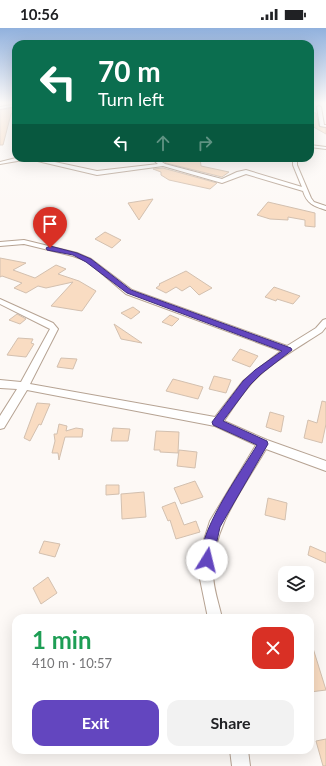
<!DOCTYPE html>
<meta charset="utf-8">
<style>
:root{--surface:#fff;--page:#f2f2f2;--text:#202124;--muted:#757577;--accent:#6346bf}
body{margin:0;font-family:Lato,sans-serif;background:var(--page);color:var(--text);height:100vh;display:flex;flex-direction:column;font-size:15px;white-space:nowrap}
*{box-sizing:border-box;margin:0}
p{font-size:13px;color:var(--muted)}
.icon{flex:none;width:22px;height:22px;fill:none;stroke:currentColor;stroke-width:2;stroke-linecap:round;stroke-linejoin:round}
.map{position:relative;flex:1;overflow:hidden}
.panel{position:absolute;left:12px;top:586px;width:302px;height:140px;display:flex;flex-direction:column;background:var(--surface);border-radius:12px;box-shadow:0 4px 16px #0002}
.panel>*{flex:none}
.hud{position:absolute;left:12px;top:12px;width:302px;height:122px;border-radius:12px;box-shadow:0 4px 16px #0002;background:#0b6e4f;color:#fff;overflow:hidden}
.tools{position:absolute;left:278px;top:538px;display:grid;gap:8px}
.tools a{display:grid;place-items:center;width:36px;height:36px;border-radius:8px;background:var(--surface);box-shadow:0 4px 16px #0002;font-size:20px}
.pin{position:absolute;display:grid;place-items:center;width:34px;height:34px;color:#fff;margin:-41px -17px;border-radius:50% 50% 50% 0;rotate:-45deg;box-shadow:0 0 4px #0007}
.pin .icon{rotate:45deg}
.me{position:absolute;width:44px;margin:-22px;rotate:9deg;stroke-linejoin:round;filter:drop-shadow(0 0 3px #0008)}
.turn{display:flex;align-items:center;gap:14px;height:84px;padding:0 20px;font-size:18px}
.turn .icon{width:52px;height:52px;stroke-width:2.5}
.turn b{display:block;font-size:28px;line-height:34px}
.lanes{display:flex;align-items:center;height:38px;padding:0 20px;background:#0003;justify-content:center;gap:20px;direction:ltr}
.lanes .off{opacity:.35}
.round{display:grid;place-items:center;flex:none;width:42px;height:42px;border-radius:12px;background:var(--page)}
.headline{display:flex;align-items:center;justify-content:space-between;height:68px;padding:0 20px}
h1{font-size:24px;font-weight:700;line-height:30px;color:#1e9e55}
.action{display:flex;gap:8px;margin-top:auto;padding:8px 20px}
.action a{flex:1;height:46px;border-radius:12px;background:var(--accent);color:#fff;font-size:16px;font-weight:700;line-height:46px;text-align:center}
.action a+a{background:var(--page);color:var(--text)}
.status{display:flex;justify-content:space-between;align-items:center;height:28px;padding:0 20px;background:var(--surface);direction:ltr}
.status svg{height:11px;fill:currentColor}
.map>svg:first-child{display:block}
.building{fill:#f9dcc2;stroke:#d3c0af}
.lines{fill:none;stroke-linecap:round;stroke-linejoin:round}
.minor-casing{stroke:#b6a393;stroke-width:2}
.minor{fill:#fff;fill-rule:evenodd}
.route{fill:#6346bf;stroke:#402e7c}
</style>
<div class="status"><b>10:56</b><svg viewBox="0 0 49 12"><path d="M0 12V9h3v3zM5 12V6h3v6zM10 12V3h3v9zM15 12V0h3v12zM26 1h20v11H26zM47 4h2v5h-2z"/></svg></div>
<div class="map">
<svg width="326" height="738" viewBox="0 0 326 738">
<rect width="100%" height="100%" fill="#fdf9f6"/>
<g class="building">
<path d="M16,80V82L11,86L3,117H0V82Z"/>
<path d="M310,84L316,85L319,98L326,100V106L310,97Z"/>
<path d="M159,130H200L201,138L229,144L222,149L166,135Z"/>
<path d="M163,140L217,155L210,161L169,152L161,147V144L153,141Z"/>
<path d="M153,171L139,192L128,175Z"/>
<path d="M268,174L315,185V199L305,198V192L288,189V192L270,191L257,187Z"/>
<path d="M105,204L121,212L112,220L95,211Z"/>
<path d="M0,230L26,235L13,242L35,250L56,237L66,241L58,246L79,253L96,263L82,283L51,278L73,254L46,260L38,258L26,265L14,260L22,255L2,248L0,249Z"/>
<path d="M186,243L212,260L199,267L190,258L182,263L176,259L166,265L156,260L160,257L159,256Z"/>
<path d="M274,259L300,268L293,276L277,271L276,273L265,269Z"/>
<path d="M133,279L140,284L131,291L121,285Z"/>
<path d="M17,286L26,291L20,296L9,292Z"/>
<path d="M170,287L179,291L172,298L162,294Z"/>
<path d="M114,296L142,315L121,311Z"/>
<path d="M18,310L33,311L31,315L34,316L26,329L7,327Z"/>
<path d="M240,321L258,328L250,339L232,332Z"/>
<path d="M61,330L77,331L73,341L57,339Z"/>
<path d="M214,348L231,352L226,365L209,361Z"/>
<path d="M173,351L203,359L198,371L166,363Z"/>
<path d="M322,373L326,374V396L322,415L304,410L308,392L317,395Z"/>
<path d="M37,375L50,376L41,397L39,396L30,413L24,410Z"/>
<path d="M270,384L284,388L281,404L266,399Z"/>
<path d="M59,396L67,398L66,403L76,400L83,401L82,409H65L59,432L58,425H52L55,413L54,406H57Z"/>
<path d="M113,400L130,401L128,413H111Z"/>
<path d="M156,403L179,404L178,425L160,424V422H154Z"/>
<path d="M179,422L197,424L195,440L177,438Z"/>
<path d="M195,453L203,469L181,476L174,460Z"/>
<path d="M106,457H119V466L106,467Z"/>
<path d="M144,464L146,489L122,491L121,466Z"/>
<path d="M268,470L287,475L285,492L265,487Z"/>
<path d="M175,474L184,497L196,493L200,504L176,511L170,492L168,493L162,479Z"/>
<path d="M44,513L60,516L55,529L39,525Z"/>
<path d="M310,518L326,525V535L308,527Z"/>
<path d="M48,549L57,565L41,576L33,560Z"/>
<path d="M310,617H312L326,662L310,664Z"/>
<path d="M326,711V738H323L316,713Z"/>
</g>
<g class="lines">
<g class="minor-casing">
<g id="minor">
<path d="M16,76V78L0,81V79Z"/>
<path d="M319,78L321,79L324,97H326V99L320,98L317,79Z"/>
<path d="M310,117L326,119V121L310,119Z"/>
<path d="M16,130H36L97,143L158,136L151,130H156L165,136L222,151L237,144L246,142L302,159L293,137V130H297V137L311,170L314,174L326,178V182C314,178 307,176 303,163L246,146L222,155L163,138L97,147L29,131L0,136V134Z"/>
<path d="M24,212L77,225L91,231L132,262L287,318L316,300L323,292L326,291V299L322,304C298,320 269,335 250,357C240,368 232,381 224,393L267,412L326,433V443L266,421C244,459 212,499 213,545C213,560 219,576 222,590H208L199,546L202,518L210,493L256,417L215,398L27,362L4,400L0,401V388L17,361L0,360V352L21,354L50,301L0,276V271L53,295L58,301L30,356L215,389L243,353L281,323L126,266L87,233L73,228L24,216L0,218V214Z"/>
<path d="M230,722H248L250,738H232Z"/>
</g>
</g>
<use href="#minor" class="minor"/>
</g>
<linearGradient id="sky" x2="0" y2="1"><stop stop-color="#91b1dd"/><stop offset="0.42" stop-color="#fefcfb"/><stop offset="1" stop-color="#fefcfb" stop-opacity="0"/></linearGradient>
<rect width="326" height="178" fill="url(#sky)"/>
<path class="route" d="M50,218L77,225L91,231L131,262L291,320L292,322L261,346L250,357L223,393L267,413L268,416L220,499L212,536L207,538L203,536C192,511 243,441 257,417L213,397L212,394L243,353L255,342L282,323L127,265L86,234L73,227L47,222L46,220Z"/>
</svg>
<div class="tools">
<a><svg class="icon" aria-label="layers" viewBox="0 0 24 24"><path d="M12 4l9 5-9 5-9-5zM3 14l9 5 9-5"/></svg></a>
</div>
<div class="pin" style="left:50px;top:220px;background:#d93025"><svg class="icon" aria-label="arrive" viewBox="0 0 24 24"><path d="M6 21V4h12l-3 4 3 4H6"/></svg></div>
<svg class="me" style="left:207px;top:532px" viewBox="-20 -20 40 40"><circle r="19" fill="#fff"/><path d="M0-13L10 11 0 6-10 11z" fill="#6346bf"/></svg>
<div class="hud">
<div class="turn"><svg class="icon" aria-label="left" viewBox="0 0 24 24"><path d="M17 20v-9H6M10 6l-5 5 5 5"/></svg><div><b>70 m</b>Turn left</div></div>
<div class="lanes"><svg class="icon" aria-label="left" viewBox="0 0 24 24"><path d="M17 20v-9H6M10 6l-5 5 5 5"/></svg><svg class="icon off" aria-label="ahead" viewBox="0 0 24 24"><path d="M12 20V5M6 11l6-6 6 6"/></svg><svg class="icon off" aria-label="right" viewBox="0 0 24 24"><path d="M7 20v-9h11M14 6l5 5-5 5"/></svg></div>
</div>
<section class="panel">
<div class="headline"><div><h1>1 min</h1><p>410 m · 10:57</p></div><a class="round" style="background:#d93025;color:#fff"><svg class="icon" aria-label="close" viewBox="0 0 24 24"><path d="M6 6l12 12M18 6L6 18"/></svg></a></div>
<div class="action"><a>Exit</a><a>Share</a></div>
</section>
</div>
